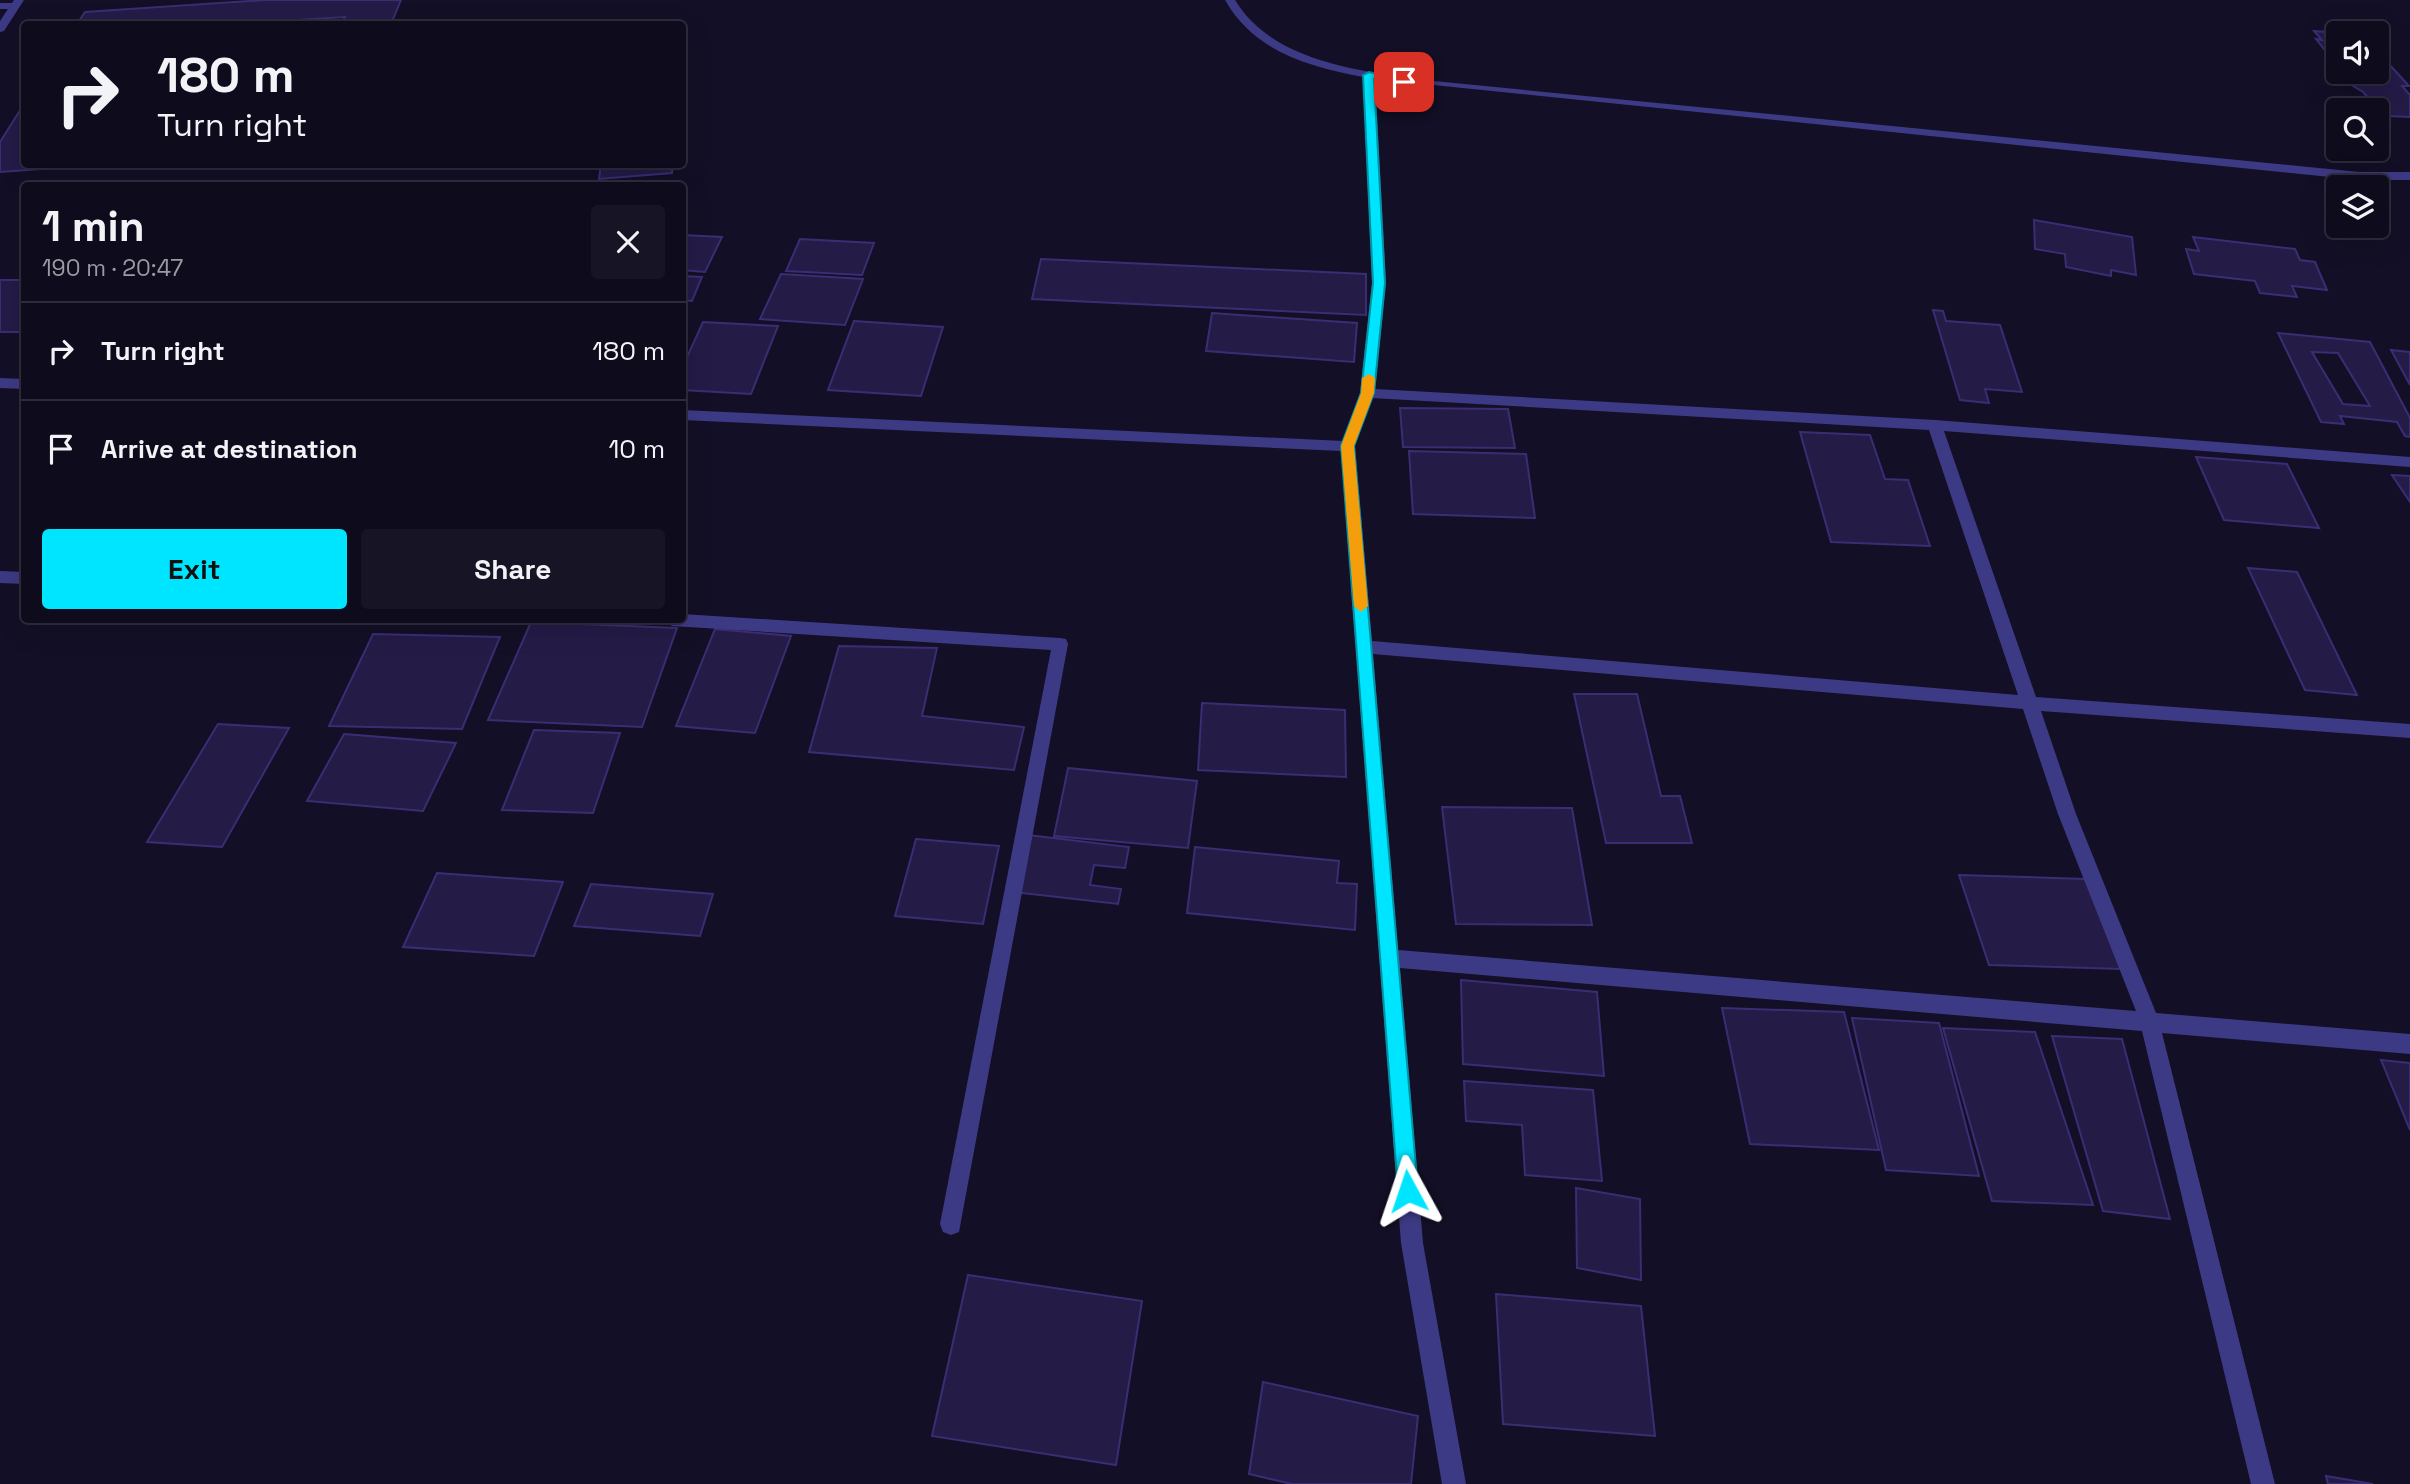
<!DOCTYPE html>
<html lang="en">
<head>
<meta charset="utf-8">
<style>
  :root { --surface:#0e0b1c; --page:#171425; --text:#f1f3f6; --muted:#9b9ba3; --line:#2e2b3b; --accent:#00e5ff }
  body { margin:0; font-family:"Space Grotesk",sans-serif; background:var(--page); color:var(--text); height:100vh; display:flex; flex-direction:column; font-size:26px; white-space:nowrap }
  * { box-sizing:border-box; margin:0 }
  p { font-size:23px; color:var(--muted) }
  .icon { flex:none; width:38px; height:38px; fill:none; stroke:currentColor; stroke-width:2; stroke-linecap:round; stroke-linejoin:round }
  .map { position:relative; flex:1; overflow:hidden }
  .panel { position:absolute; left:21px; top:182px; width:665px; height:441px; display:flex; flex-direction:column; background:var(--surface); border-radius:7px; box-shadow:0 7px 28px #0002,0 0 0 2px var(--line) }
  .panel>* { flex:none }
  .top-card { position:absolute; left:21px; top:21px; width:665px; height:147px; border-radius:7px; box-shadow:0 7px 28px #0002,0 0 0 2px var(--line); background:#0e0b1c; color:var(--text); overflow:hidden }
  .controls { position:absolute; left:2326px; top:21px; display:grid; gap:14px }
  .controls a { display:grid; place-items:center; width:63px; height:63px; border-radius:7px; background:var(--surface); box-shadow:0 7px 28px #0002,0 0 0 2px var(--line); font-size:35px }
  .pin { position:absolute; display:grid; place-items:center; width:60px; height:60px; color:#fff; margin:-30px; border-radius:14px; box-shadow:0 4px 10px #0006 }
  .me { position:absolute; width:77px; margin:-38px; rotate:355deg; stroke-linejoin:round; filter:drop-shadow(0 0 5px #0008) }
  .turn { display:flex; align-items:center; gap:24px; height:147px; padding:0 21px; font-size:32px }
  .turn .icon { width:91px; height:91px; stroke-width:2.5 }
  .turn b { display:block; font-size:49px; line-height:60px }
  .round { display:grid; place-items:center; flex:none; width:74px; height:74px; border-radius:7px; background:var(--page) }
  .head { display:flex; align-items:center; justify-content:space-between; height:119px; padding:0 21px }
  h1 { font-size:42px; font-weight:800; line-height:52px }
  .action { display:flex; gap:14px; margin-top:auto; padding:14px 21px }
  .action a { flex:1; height:80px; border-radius:7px; background:var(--accent); color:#111; font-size:28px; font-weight:800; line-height:80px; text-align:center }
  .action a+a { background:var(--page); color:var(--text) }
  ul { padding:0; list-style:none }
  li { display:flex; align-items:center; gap:21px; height:98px; padding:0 21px; border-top:2px solid var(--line) }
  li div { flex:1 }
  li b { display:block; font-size:26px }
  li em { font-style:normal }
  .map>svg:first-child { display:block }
</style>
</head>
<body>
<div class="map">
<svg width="2410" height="1484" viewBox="0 0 2410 1484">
  <rect width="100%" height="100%" fill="#130f26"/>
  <path fill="#241b47" stroke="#3b2d73" stroke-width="2" fill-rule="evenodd" d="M265 0H401L391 24H342L345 17 229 24H77L85 12Z
    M2314 31 2339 33 2338 72H2376V57L2381 63H2388L2409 86H2402L2410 95V117L2389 116 2382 108H2377L2363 92 2335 75 2330 57 2316 39 2322 40Z
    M24 104V164H108L0 172V142Z
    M601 164H673L672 173 599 179Z
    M2034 220 2132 237 2136 275 2111 270V276L2066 267 2065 254 2035 249Z
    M682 235 722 237 705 272 682 270Z
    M2193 237 2295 249 2300 260 2315 262 2327 290 2292 286 2297 297 2260 293 2255 281 2194 274 2186 249 2199 251Z
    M800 239 874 243 862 275 786 271Z
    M1041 259 1366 274V315L1032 299Z
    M781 274 863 279 845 325 760 319Z
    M682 276 702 277 692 301 682 300Z
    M0 280H24V332H0Z
    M1933 310 1943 311 1946 321 2000 325 2022 392 1985 389 1989 403 1960 400Z
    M1212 313 1357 323 1354 362 1206 351Z
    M854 321 943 327 921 396 828 390Z
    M703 322 778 326 751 394 682 390V368Z
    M2278 333 2370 342 2410 418V437L2405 436 2397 422 2340 416 2344 424 2321 422ZM2312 352 2338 353 2370 406 2343 404Z
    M2391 350 2410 352V385Z
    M1400 408 1508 409 1515 448 1403 447Z
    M1800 432 1870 435 1885 479 1908 480 1930 546 1831 542Z
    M1409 451 1526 454 1535 518 1413 514Z
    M2196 457 2287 464 2319 528 2224 520Z
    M2392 475 2410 476V502Z
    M2248 568 2297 572 2357 695 2305 690Z
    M531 622 677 628 642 727 488 720Z
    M715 629 791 636 755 733 676 726Z
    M373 634 500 637 462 729 329 726Z
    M839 646 937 648 922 716 1024 727 1014 770 809 752Z
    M1574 694H1637L1661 796H1680L1692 843H1606Z
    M1202 703 1345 710 1346 777 1198 770Z
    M218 724 289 728 222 847 147 842Z
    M534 730 620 733 593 813 502 810Z
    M344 734 456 743 423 811 307 801Z
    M1068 768 1197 781 1188 848 1054 836Z
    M1442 807 1572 808 1592 925 1456 924Z
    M1028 835 1129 847 1125 868 1094 865 1090 885 1121 889 1118 904 1014 892Z
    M916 839 999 846 983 924 895 916Z
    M1195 847 1339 861 1337 883 1357 884 1355 930 1187 913Z
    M437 873 563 882 534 956 403 947Z
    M1959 875 2086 879 2121 969 1989 965Z
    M591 884 713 894 700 936 574 926Z
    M1461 980 1597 992 1604 1076 1463 1064Z
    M1722 1008 1844 1012 1879 1150 1750 1144Z
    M1852 1018 1939 1023 1979 1176 1886 1170Z
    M1943 1028 2035 1032 2093 1205 1992 1201Z
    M2052 1036 2122 1039 2170 1219 2103 1211Z
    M2381 1060 2410 1063V1130Z
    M1464 1081 1593 1090 1602 1181 1525 1175 1522 1125 1466 1121Z
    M1576 1188 1640 1199 1641 1280 1577 1268Z
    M968 1275 1142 1301 1116 1465 932 1436Z
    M1496 1294 1641 1306 1655 1436 1503 1424Z
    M1263 1382 1418 1416 1411 1484H1292L1249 1474Z
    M2326 1476 2373 1484H2328Z"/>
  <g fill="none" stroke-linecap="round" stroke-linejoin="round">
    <path fill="#3d3a85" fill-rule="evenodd" d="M1225 0H1235C1270 57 1342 67 1403 78L2359 172H2410V180H2359L1375 79 1386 283 1375 389 1935 420 2410 457V467L1944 431 2036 697 2410 724V738L2041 711 2076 814 2156 1013 2410 1034V1054L2162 1033 2275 1484H2251L2142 1031 1400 968 1423 1243 1466 1484H1442L1401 1243 1341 451 682 420V410L1343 441 1360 393 1372 283 1363 77C1307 66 1255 52 1225 0ZM1372 398 1929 430 2018 695 1372 641 1355 446ZM1373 654 2023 709 2058 814 2136 1011 1398 950Z
      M0 3H15L20 6 15 9H0Z
      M0 378 24 379V389L0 388Z
      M0 571 24 572V584L0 583Z
      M682 614 1060 638 1066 639 1068 644 959 1232 951 1235 943 1232 940 1224 1051 650 672 626 664 620H682Z"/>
    <path fill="#3d3a85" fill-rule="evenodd" d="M14 0H24L4 31 0 32V21Z"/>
  </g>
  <path fill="#00e5ff" stroke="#0095a6" stroke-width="2" d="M1369 72 1409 82 1404 85 1374 79 1385 283 1374 393 1354 446 1418 1191 1415 1198 1408 1201 1401 1198 1398 1191 1341 446 1361 393 1373 283 1363 75Z"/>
  <path fill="#f59e0b" d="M1369 374 1375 378 1374 393 1354 446 1368 606 1361 612 1354 606 1341 446 1361 393 1362 378Z"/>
</svg>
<div class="controls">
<a><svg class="icon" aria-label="sound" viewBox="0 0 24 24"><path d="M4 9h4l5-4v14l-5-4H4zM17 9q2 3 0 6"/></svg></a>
<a><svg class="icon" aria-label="search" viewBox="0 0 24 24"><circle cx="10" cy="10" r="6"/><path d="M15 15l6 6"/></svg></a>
<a><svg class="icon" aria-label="layers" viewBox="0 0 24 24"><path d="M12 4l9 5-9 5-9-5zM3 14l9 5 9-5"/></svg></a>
</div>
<div class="pin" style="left:1404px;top:82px;background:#d93025"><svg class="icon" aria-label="arrive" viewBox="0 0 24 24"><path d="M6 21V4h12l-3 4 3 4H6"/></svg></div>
<svg class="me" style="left:1408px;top:1191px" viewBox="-20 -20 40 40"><path d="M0-17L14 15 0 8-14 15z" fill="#00e5ff" stroke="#fff" stroke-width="4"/></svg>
<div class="top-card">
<div class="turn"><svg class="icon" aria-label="right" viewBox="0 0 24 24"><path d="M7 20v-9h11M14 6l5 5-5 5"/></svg><div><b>180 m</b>Turn right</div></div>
</div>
<section class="panel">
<div class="head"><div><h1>1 min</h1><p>190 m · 20:47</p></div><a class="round"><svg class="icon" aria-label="close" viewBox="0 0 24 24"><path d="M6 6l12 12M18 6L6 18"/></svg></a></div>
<ul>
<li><svg class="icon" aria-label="right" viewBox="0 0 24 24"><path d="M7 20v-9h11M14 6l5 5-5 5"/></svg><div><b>Turn right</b></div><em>180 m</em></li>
<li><svg class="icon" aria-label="arrive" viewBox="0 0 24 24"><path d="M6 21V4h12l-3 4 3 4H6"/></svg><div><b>Arrive at destination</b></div><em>10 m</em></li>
</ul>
<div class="action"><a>Exit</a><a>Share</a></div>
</section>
</div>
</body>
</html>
